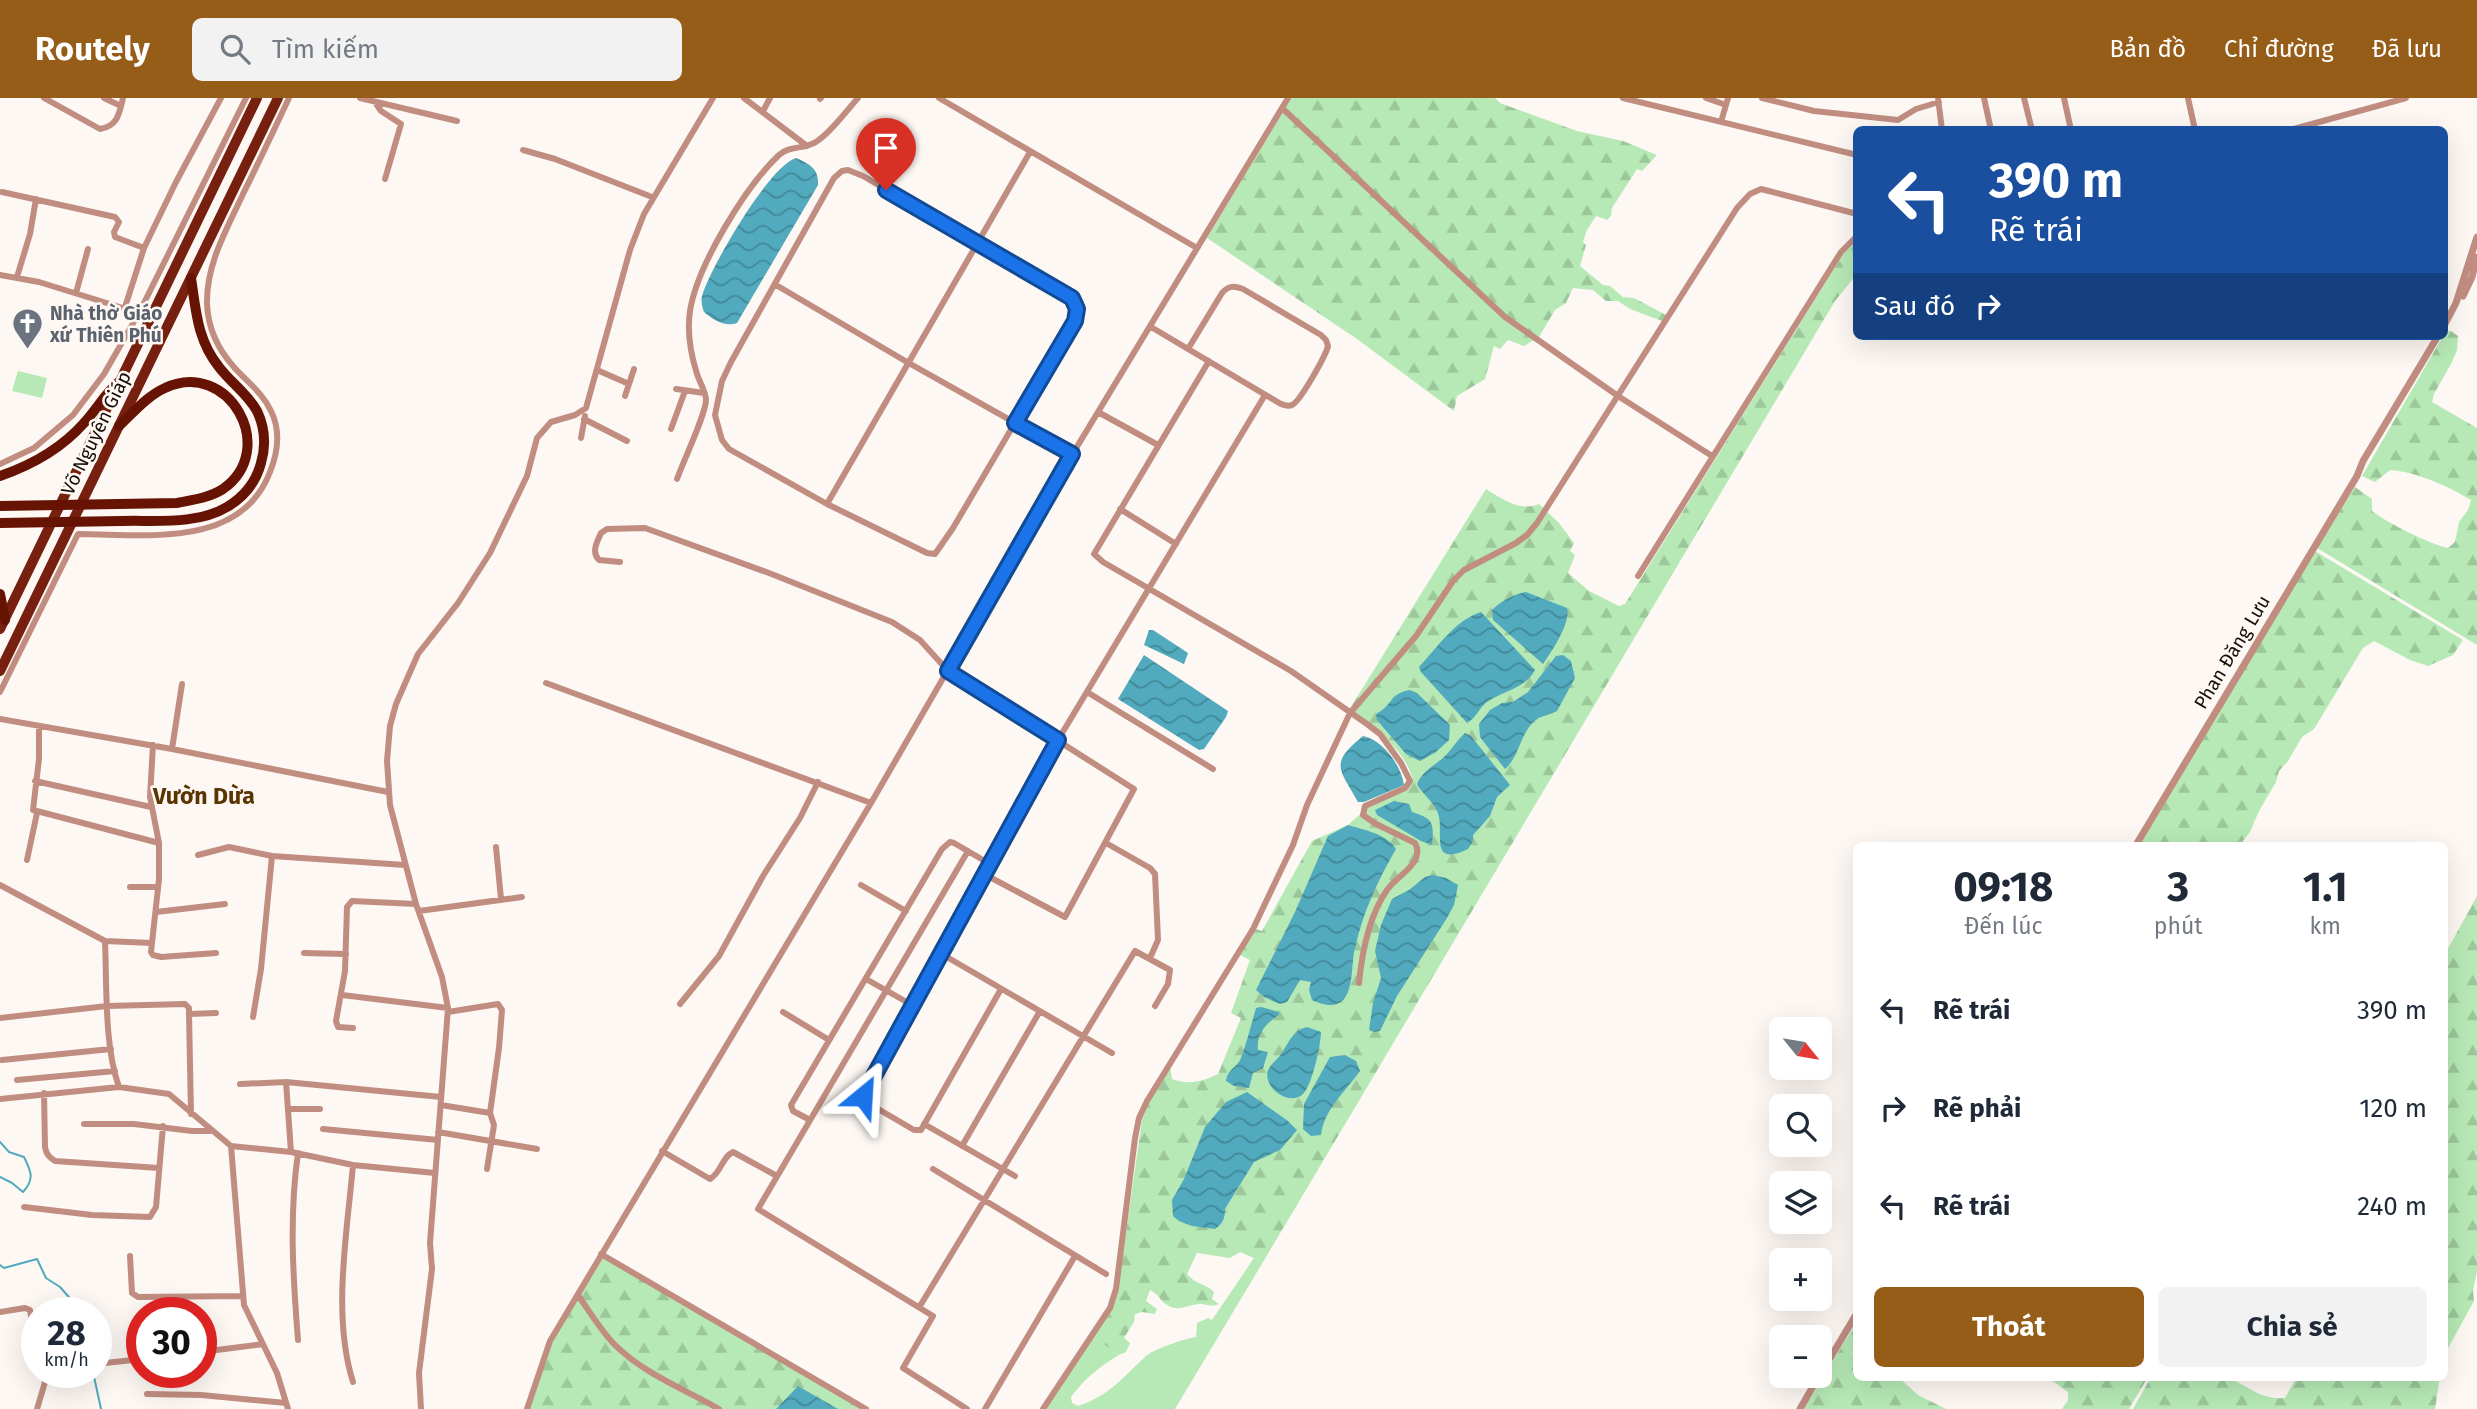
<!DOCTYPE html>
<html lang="vi">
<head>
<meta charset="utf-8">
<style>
  :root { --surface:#fff; --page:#f2f2f3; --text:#1f2937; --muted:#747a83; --accent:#965d19 }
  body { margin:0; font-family:"Fira Sans",sans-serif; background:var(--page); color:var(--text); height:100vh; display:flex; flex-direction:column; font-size:26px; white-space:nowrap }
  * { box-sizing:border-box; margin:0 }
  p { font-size:23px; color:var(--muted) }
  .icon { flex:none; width:38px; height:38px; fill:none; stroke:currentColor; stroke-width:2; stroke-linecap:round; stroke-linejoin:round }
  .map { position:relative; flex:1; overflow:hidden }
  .details { position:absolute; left:1853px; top:744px; width:595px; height:539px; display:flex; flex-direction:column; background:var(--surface); border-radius:10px; box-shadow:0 7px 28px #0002 }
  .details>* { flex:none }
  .banner { position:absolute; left:1853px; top:28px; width:595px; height:214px; border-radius:10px; box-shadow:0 7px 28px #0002; background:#1a4fa0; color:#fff; overflow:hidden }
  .needle { width:46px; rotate:120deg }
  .buttons { position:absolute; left:1769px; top:919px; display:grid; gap:14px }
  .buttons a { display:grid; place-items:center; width:63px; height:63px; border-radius:10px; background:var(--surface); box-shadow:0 7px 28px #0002; font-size:35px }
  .speed { position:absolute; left:21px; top:1199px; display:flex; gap:14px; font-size:35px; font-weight:700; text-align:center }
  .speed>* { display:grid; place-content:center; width:91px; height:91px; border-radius:50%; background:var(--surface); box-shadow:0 7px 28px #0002; line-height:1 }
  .speed small { font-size:18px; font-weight:400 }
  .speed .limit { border:10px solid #d22; background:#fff; color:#111 }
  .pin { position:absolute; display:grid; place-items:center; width:60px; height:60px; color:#fff; margin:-72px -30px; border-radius:50% 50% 50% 0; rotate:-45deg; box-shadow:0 0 7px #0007 }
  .pin .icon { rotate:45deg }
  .me { position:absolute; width:77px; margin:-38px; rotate:27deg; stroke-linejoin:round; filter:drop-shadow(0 0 5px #0008) }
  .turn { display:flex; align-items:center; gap:24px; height:147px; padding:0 21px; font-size:32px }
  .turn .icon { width:91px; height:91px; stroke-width:2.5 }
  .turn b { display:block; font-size:49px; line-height:60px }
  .then { display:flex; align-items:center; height:66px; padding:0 21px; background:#0003; gap:14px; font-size:26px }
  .eta { display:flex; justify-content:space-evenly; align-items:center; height:119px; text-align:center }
  .eta b { font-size:42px; font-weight:700; line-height:49px }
  .action { display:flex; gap:14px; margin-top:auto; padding:14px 21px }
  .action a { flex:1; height:80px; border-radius:10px; background:var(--accent); color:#fff; font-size:28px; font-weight:700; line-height:80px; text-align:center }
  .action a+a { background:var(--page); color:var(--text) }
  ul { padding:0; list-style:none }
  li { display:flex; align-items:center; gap:21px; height:98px; padding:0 21px }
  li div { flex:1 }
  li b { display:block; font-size:26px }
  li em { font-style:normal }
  header { display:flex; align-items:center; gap:42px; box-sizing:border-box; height:98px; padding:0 35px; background:var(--accent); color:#fff }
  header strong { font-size:33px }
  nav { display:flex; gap:38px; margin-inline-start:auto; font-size:24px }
  .search { width:490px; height:63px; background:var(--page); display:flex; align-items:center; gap:18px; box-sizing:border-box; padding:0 24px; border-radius:10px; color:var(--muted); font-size:26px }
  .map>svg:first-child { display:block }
</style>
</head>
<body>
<header>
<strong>Routely</strong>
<div class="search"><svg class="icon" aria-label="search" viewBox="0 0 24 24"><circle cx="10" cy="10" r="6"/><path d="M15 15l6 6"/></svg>Tìm kiếm</div>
<nav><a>Bản đồ</a><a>Chỉ đường</a><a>Đã lưu</a></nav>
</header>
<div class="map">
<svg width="2477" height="1311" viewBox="0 0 2477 1311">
  <defs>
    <pattern id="forest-firs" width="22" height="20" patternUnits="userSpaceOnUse" patternTransform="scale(1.75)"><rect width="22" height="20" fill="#b6e9b5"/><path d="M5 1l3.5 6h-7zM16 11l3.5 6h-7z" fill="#9cc79a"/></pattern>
    <pattern id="water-waves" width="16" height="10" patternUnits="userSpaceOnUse" patternTransform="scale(1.75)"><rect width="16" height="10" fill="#51aabd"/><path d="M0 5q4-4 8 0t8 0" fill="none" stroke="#428998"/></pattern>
  </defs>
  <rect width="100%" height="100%" fill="#fdf8f3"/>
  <path fill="#b6e9b5" d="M18 273 47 280 42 300 12 293Z
    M1254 1160 1263 1164 1175 1311H1046L1093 1239 1119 1257C1100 1268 1084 1281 1071 1299L1072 1305 1078 1308C1109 1298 1122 1280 1145 1259 1153 1251 1184 1241 1196 1239L1197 1225 1208 1220 1212 1222Z"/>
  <path fill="url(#forest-firs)" d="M1291 0H1495L1500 5 1577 33 1623 43 1657 57 1642 73 1637 71 1612 110 1611 118 1607 122 1596 118 1587 132 1583 144 1586 147 1580 168 1603 187 1610 188 1623 199 1634 200 1666 217 1662 223 1630 211 1618 203H1606L1593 192 1573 190 1566 205 1555 212 1539 239 1524 248 1508 242 1500 251 1494 248 1485 281 1457 298 1454 313 1357 241 1207 140Z
    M1857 142V176L1835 203 1263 1164 1240 1154 1230 1160 1197 1155 1187 1176C1196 1187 1205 1185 1214 1194L1212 1201 1219 1206C1211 1209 1209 1207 1202 1206 1190 1205 1179 1215 1167 1207 1160 1203 1159 1196 1150 1192L1146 1203 1157 1211 1155 1216 1142 1214 1135 1216 1134 1224 1124 1240 1130 1245 1126 1254 1119 1257 1093 1239 1118 1192 1142 1021 1149 1004 1170 969 1172 981C1190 987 1201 984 1218 976L1241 920 1231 915 1250 862 1240 857 1256 831 1262 833 1312 743 1348 727 1367 710 1406 692 1413 683C1406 652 1374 629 1349 612L1486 391C1502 401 1520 414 1539 406L1559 425 1574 445 1570 453 1575 457 1568 475 1589 493 1619 508 1625 506 1844 155Z
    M2446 233H2451L2458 238 2457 252 2452 264 2434 296 2432 304 2477 330V547L2317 450 2355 389 2372 401V413C2387 425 2430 446 2448 450L2455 444 2459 424 2468 412 2471 402C2448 388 2417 374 2390 372L2375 384 2362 378Z
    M2315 453 2463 542 2453 557 2428 568 2410 562 2374 543 2363 550 2314 631 2302 639 2288 663 2279 673 2276 684 2259 713 2250 734 2240 747H2140Z
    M2477 798V1174L2473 1192 2474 1203 2447 1252 2445 1251V856Z
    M602 1159 861 1311H529L552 1245Z
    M1857 1223V1244L1852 1255 1857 1258V1279H1898L1918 1297 1946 1311H1804Z
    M2047 1279H2148L2129 1311H2062L2068 1302V1294Z
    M2151 1279C2173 1279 2202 1275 2223 1279 2247 1284 2255 1302 2285 1300L2297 1279H2440L2435 1311H2133Z"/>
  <path fill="url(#water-waves)" d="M796 60C810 66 819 71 818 87L737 225C725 229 713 222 704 214 702 209 701 204 702 198 710 170 769 68 796 60Z
    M1526 494 1567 510C1571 525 1552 553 1543 566L1493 522 1492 512C1500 504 1514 496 1526 494Z
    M1481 514 1535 572C1525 591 1503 593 1487 604 1479 610 1476 620 1467 625L1421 574 1419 569C1437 550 1455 522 1481 514Z
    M1149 532H1153L1188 555 1184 566 1144 547Z
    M1144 557 1228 613 1226 619 1204 651 1199 652 1118 601Z
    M1563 557 1571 563 1575 580 1557 613C1550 617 1542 617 1536 622 1520 634 1520 658 1505 671L1480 639 1479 626 1490 612 1502 605 1513 604 1528 594 1556 558Z
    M1410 592 1417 595 1450 627 1449 642 1436 654 1420 663 1406 656 1377 622 1376 616C1393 607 1390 595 1410 592Z
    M1465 635 1471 638 1510 687 1497 699 1490 718 1473 737V743L1468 751C1430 769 1443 738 1439 719 1436 704 1423 698 1417 686 1422 673 1436 667 1446 657 1453 650 1457 642 1465 635Z
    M1363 638C1383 642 1401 667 1404 687L1364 704H1358C1339 670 1329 666 1363 638Z
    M1394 703 1409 706 1412 714C1434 721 1434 725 1432 747L1421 743 1377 717 1375 712Z
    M1348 727C1364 732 1387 736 1396 751 1378 782 1363 814 1355 850 1351 865 1354 891 1343 902 1334 911 1321 906 1312 902L1309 892 1311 884 1300 882 1287 904 1280 906 1264 899 1256 892 1295 814 1328 738Z
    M1433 777 1446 780 1458 787 1454 807 1447 820 1397 898 1380 933 1374 934 1369 932 1373 905 1381 880 1375 853 1381 827 1392 801 1409 792 1425 779Z
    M1261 909 1279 914V917C1266 925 1256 936 1258 952L1268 954 1263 970 1253 975 1249 990 1234 988 1226 983C1228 970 1238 969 1241 960 1247 944 1251 927 1256 910Z
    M1307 929 1321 934C1321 946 1312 988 1303 996 1289 1009 1262 989 1268 972 1271 966 1278 961 1282 955 1289 944 1293 932 1307 929Z
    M1345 957 1356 963 1360 973C1346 993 1324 1011 1321 1037L1311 1038 1303 1031 1304 1006 1330 959Z
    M1247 994 1288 1023 1297 1032 1280 1052 1254 1064 1225 1111C1225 1120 1223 1126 1215 1131L1192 1128 1179 1123 1173 1118 1172 1102 1184 1081 1205 1029 1226 1004Z
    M798 1288 838 1311H776Z"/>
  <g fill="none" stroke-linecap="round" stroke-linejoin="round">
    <path stroke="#51aabd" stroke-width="2" d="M0 1044 9 1054 24 1059C31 1073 35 1081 23 1094L12 1085 0 1079
      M0 1167 4 1170 37 1161 46 1180 60 1189 82 1214
      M96 1237 103 1248 97 1264
      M93 1274 101 1311"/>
    <path stroke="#c18d81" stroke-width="6" d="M44 0 100 31C118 28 119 16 123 0
      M104 0 121 8
      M360 0 457 23
      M744 0 807 48
      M939 0 1197 150
      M1623 0 1857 57
      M1706 0 1726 7
      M1762 0 1814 13 1898 22 1916 11 1939 4
      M1938 0 1942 32
      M1984 0 1991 32
      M2024 0 2032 32
      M2064 0 2071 32
      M2188 0 2195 32
      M820 1 821 0
      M375 4 381 13 401 26 385 81
      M1282 10 1505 219 1618 298 1712 358
      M763 13 770 0
      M1721 24 1728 0
      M2290 32 2406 0
      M523 52 555 61 652 99
      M848 72 863 78 1072 200 1077 211 1075 223 953 430 935 456 927 455 827 406 729 351 722 342 715 317 722 283 731 264 834 80 842 73Z
      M2 94 115 119 119 124 114 134 115 139 144 150
      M0 177 39 184 139 215
      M17 179 30 136 36 101
      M776 187 907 264 1072 357
      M76 195 88 151
      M125 209 144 150 176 84 221 0
      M1151 229 1281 306C1285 307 1288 309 1292 307 1300 304 1326 257 1328 248L1326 242 1321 237 1243 191C1234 188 1229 187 1222 195L1188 251
      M1209 263 1094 456 1103 464 1291 573 1367 626 1380 636 1401 665 1410 683 1405 690 1365 708 1363 717 1376 726 1415 745C1426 765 1396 778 1387 792 1369 818 1362 854 1359 885
      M597 272 629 286
      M676 291 704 295
      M625 298 634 271
      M1098 314 1158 347
      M584 321 627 343
      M671 331 685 293
      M581 340 585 318
      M0 366 34 350 73 317 104 276 139 215 246 0
      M677 381C682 366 707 314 706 301 705 292 700 285 697 276 691 257 687 233 690 213 697 168 745 89 779 57 789 48 802 51 814 45 828 38 847 12 858 0
      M827 406 1030 54
      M1120 411 1176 446
      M620 464 599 462C591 454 597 444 601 435L607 431 645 430 769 475 892 524 920 542 948 573 1134 691 1065 819 984 776
      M1638 478 1841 154 1857 138
      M546 585 871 705
      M0 594 78 436C144 436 240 452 270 374 278 354 281 333 271 313 263 295 246 283 233 268 218 251 208 229 207 206 206 166 227 131 243 96 259 64 274 32 289 0
      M1087 594 1213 671
      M0 621 172 651 388 694
      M39 629V661L33 712 159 745
      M153 647 150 699 159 745V781L151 854 153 857 161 859 216 855
      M172 651 182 586
      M35 683 151 709
      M1106 745 1150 770 1155 776 1158 842 1150 860
      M496 749 501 801
      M198 757 229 749 272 758
      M27 762 37 715
      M0 787 105 843C107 888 104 947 119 989L169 996 231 1048 291 1054 353 1067 435 1075
      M861 787 906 813
      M130 789H158
      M419 813 522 799
      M156 814 225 806
      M105 843 152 845
      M304 855 346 856
      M940 855 1112 955
      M866 881 912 907
      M1001 891 921 1032H914L868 1005 863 998 864 993 1058 642 1265 297
      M342 897 448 910
      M680 906 719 858 763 778 800 720 818 684
      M448 914 498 906 502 912 499 950 490 1015 494 1027 487 1071
      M783 914 829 942
      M253 919 261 871 272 758 405 767
      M0 920 107 908 185 906 189 910V916
      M353 930 338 929 336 923 345 873 347 809 352 803 416 806
      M2 962 111 951
      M17 982 115 973
      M286 984 291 1054
      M240 986 286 984 441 999
      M44 995 45 1049C46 1056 49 1059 55 1063L159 1070
      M0 1001 119 989
      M441 1007 490 1015
      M288 1011H320
      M191 1016 189 916 216 915
      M810 1022 793 1013 791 1007 942 751 950 744 954 745 990 766
      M84 1026H134L192 1033H210
      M924 1026 1015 1078
      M323 1031 438 1042
      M438 1034 537 1051
      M231 1048 244 1207 277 1275 288 1311
      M962 1048 1040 913
      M662 1053 710 1081C721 1075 722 1059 733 1054L777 1078
      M353 1067C347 1135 332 1218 353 1284
      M933 1071 1106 1176
      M24 1109 92 1117 150 1119 156 1109 163 1028
      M601 1156 866 1311
      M130 1158 132 1195 138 1199 243 1198
      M578 1197C589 1213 600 1231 613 1245 642 1275 684 1291 719 1311
      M920 1208 1135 853 1170 872 1168 886 1155 908
      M0 1214 25 1210 30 1212 37 1255
      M298 1242C293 1179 289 1118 298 1055
      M201 1254 263 1246
      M96 1266 142 1261
      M147 1296 201 1297 286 1305
      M37 1311 48 1274
      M421 1311 419 1275 432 1171 430 1145 448 910 442 879 416 806 390 707 387 663 390 628 396 606 418 556 458 505 490 455 527 378 537 340 551 324 575 317 586 310 630 152 644 116 713 0
      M527 1311 550 1243 871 705 1072 357 1288 0
      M967 1311 903 1270 933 1218 758 1111 968 753
      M985 1311 1075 1158
      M1043 1311 1110 1210 1116 1191 1135 1040 1139 1020 1147 1003 1253 831 1293 747 1307 707 1350 615 1416 538 1453 483 1464 472 1516 445 1527 437 1537 425 1737 110 1750 96 1761 91 1857 116"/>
    <path stroke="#c18d81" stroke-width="7" d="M2463 198 2472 179 2477 159
      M2445 226 2456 205 2477 139
      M2136 747 2357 378 2363 363 2438 238
      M1820 1277 1857 1215
      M1800 1311 1819 1278"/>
    <path stroke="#782010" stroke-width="10" d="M0 531 257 0
      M0 573 278 0"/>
    <path stroke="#671303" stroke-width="10" d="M0 378C32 367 61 351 84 325 97 311 105 295 120 283
      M0 408 177 405C192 402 209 400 223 391 280 351 228 260 165 290 147 298 133 315 119 328
      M0 425C41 424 81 424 122 423 155 422 197 427 227 409 244 399 256 384 261 365 266 348 265 330 257 313 247 295 231 285 219 269 197 242 196 212 191 180
      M0 496 5 522"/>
  </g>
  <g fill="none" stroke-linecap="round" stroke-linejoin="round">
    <defs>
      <path id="route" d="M863 998 1058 642 948 573 1072 356 1015 325 1075 223 1077 211 1072 200 886 92"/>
    </defs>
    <use href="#route" stroke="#114b97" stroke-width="18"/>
    <use href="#route" stroke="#1a73e8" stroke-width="12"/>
  </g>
  <defs>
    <symbol id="church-pin" viewBox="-11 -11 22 30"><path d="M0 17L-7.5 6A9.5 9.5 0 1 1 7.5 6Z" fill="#6b7280" stroke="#fdf8f3"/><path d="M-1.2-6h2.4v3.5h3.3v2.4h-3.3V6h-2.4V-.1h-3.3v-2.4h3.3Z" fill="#fff"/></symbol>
  </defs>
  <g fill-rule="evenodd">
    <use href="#church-pin" x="10" y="208" width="35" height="47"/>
  </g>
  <g text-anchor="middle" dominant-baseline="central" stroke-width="5" stroke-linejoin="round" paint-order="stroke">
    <g font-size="19" font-weight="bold" fill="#5b616d" stroke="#fdf8f3" text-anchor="start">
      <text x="50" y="215">Nhà thờ Giáo<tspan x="50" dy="22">xứ Thiên Phú</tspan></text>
    </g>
    <g font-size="19" fill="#150d06" stroke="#fdf8f3">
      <text transform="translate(96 335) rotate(-64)">Võ Nguyên Giáp</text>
      <text transform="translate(2232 554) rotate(-59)">Phan Đăng Lưu</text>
    </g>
    <g font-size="23" font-weight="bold" fill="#5a3401" stroke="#fdf8f3">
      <text x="204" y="698">Vườn Dừa</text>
    </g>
  </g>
</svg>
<div class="buttons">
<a><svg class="needle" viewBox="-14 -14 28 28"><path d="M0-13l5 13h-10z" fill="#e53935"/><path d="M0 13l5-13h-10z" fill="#747a83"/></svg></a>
<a><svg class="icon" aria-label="search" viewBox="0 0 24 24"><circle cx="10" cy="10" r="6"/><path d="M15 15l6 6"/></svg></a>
<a><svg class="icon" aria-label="layers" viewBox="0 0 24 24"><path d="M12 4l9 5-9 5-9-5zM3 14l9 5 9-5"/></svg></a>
<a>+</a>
<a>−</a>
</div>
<div class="speed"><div>28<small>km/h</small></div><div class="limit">30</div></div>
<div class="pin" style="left:886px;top:92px;background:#d93025"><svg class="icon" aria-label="arrive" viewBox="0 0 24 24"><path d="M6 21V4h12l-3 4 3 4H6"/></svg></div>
<svg class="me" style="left:863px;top:998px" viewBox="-20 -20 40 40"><path d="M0-17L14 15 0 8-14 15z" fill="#1a73e8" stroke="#fff" stroke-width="4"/></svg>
<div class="banner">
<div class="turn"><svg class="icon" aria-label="left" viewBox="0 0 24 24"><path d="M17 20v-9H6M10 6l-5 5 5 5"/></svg><div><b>390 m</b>Rẽ trái</div></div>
<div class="then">Sau đó<svg class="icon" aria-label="right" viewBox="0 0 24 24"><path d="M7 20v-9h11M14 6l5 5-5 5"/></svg></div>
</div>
<section class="details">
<div class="eta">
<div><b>09:18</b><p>Đến lúc</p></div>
<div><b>3</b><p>phút</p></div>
<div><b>1.1</b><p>km</p></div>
</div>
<ul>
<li><svg class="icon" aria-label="left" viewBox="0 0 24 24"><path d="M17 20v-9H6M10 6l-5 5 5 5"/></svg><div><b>Rẽ trái</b></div><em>390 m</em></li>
<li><svg class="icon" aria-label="right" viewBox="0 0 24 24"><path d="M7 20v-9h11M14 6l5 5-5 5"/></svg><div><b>Rẽ phải</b></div><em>120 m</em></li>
<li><svg class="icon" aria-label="left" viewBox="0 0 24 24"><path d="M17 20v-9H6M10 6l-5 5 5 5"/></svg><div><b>Rẽ trái</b></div><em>240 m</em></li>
</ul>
<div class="action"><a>Thoát</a><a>Chia sẻ</a></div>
</section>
</div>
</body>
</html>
